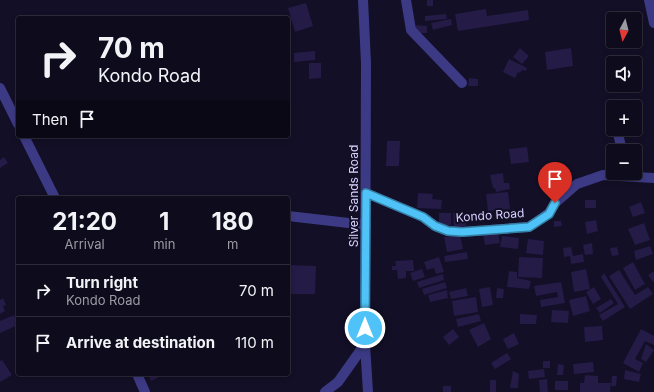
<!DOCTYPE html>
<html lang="en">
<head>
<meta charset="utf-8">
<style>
  :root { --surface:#0e0b1c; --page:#1c1929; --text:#f1f3f6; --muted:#9b9ba3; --line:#2e2b3b }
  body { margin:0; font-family:Inter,sans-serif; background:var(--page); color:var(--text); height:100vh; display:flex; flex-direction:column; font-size:15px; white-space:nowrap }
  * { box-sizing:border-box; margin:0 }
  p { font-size:13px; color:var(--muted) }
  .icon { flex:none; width:22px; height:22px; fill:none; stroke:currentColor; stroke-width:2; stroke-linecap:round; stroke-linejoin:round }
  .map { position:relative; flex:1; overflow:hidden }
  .sheet { position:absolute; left:16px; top:196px; width:274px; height:180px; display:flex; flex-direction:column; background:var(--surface); border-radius:4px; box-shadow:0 2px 6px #0003,0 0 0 1px var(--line) }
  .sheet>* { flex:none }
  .top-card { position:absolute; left:16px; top:16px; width:274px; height:122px; border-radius:4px; box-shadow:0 2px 6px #0003,0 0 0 1px var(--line); background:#0e0b1c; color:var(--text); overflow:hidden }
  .needle { width:26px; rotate:187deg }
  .buttons { position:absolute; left:606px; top:12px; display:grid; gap:8px }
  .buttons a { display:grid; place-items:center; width:36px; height:36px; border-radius:4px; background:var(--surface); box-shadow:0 2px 6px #0003,0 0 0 1px var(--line); font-size:20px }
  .pin { position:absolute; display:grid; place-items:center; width:34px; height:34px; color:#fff; margin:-41px -17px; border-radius:50% 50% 50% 0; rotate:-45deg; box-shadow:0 0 4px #0007 }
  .pin .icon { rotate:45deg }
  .me { position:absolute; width:44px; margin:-22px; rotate:0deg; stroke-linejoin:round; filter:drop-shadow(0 0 3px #0008) }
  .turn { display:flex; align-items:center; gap:14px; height:84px; padding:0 16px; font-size:18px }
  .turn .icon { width:52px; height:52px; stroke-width:2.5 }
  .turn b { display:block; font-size:28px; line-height:34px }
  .then { display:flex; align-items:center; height:38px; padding:0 16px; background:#0003; gap:8px; font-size:15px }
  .eta { display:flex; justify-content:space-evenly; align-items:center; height:68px; text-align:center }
  .eta b { font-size:24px; font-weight:700; line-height:28px }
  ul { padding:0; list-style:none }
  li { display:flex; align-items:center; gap:12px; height:52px; padding:0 16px; border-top:1px solid var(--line) }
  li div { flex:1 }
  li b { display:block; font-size:15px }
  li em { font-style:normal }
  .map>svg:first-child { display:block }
</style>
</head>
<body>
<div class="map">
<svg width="654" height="392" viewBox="0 0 654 392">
  <rect width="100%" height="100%" fill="#130f26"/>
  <path fill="#241b47" d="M427 0H433V6H427Z
    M306 3 313 26 295 32 288 8Z
    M486 9 487 16 528 10 529 20 458 31 455 14Z
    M446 14 447 19 425 21V16Z
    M451 19 452 25 433 30 431 23Z
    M415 25 427 26V33H415Z
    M629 41H635L634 48 628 47Z
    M520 48 529 56 522 64 513 57Z
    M571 48 573 66 547 70 545 52Z
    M315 51V60L294 62V53Z
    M509 59 527 68 526 71 522 70 520 73 518 72 515 78 503 72Z
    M309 63H321V78L309 79Z
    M469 78 478 79V86H468Z
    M635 120 641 121V128H635Z
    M387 141H400L399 166H386Z
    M527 147 529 162 511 164 509 149Z
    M4 157 8 163 0 168V160Z
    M503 173 504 183H509L510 189 496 192 495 188H493L490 175Z
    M508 192 510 209 488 211 486 194Z
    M418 193 433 194 432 199 442 200 441 209 417 208Z
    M585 200H596V208H585Z
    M641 202 645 213 633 217 629 207Z
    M465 212 466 226 454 228 453 213Z
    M485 212 487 219 476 222 474 215Z
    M439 213H451V225H439Z
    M596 220 598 231 587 234 585 222Z
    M554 221H561L562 226 554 227Z
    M644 223 650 240 635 245 628 229Z
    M498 232 500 243 485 245 483 235Z
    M460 235 463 249 447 252 444 237Z
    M502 236 519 238 518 249 500 247Z
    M528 239 544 241 543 255 526 253Z
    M592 243 593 254 585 255 583 245Z
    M650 246 653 254 636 260 634 251Z
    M571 247 573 256 583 254 584 262 571 264 570 256 564 257 563 248Z
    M617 247 619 255 612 256 610 248Z
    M467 252 468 259 445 262 444 256Z
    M439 257 444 272 436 274 434 268 427 270 424 262Z
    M519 257 543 258 542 278 518 277Z
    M413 260 414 271H406V278L398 279 397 270H392V266H396L395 261Z
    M633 262 645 284 635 290 623 268Z
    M288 265 316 266 315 294H288Z
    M422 269 425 277 413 281 410 273Z
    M586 269 590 289 574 292 571 272Z
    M619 270 635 295 648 287 653 294 630 309 609 276Z
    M509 271 517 272V278L531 281 529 289 507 287Z
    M654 271V283L648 275Z
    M604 273 625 307 603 321 599 315 618 304 601 277Z
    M443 274 444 280 419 288 417 282Z
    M445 282 447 288 424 295 422 289Z
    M561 282 565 303 541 307 540 300 558 297 557 292 536 296 534 286Z
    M490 287 493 305 482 307 479 289Z
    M594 287 601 299 593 304 586 292Z
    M466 288 468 296 451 299 449 292Z
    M497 288 504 289 503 298H496Z
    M447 290 448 298 430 302 428 295Z
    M586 296 590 311 573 316 569 300Z
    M476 297 478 312 454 316 452 301Z
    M3 298 6 305 3 306 5 311 0 314V300Z
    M611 299 614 303 600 313 596 308Z
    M552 310 569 311 568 323 551 322Z
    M479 314 481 321 458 327 456 319Z
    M520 314 537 315 536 324H520Z
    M14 315 18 325 0 333V321Z
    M484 323 491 339 478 347 469 330Z
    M602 326 603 340 585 342 584 327Z
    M453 329 459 337 449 345 443 337Z
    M641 329 654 336V345L645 341 635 359 643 363 639 372 623 363Z
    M514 333 519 344 508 349 503 339Z
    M646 344 654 350 646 362 641 359Z
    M507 353 511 359 495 369 491 363Z
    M2 360 12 375 0 382V361Z
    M543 361H550V368H543Z
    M593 362 594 372 574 374 573 364Z
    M558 364 564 365 563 375H557Z
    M544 369 545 377 529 379 528 371Z
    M625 370 641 374 639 382 624 379Z
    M513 371 519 374 518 388H510Z
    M148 374H165L151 381Z
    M585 375 598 376V383H611L610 392H580V383H584Z
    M612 376H617L616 386H611Z
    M547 379 548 392H540L539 380Z
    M490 380H496V392H490Z
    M555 381H568V390H555Z
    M443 386H451V392H443Z"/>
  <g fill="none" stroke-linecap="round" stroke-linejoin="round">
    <path stroke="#3d3a85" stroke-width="10" d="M406 0 411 30 462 83
      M649 0 654 23
      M0 88 18 124
      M613 108V110
      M617 129 622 151
      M24 136 55 198
      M366 193 423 217 435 226 448 231 462 232 529 227 549 213 555 203 577 184 603 175 654 178
      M288 216 366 225
      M137 374 145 392
      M325 392 338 382 365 344"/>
    <path stroke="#3d3a85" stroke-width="10" d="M363 0 366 63 365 344 368 392"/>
  </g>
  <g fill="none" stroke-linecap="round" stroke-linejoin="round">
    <defs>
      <path id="route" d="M365 328 366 193 423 217 435 226 448 231 462 232 529 227 549 214 555 203"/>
    </defs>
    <use href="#route" stroke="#337fa1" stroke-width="10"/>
    <use href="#route" stroke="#4fc3f7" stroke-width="7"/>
  </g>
  <g text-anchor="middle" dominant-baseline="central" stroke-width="4" stroke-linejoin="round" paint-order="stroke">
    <g font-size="12" fill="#d9d4ff" stroke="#130f26">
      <text transform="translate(353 196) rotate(-90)">Silver Sands Road</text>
      <text transform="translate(490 215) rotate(-4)">Kondo Road</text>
    </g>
  </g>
</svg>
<div class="buttons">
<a><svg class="needle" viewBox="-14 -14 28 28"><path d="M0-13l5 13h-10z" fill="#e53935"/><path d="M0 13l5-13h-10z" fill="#9b9ba3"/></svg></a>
<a><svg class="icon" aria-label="sound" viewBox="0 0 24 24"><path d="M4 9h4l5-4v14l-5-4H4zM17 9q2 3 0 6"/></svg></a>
<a>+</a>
<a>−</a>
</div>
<div class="pin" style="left:555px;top:203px;background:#d93025"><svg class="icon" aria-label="arrive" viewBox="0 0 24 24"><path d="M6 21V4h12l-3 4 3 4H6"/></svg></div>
<svg class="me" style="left:365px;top:328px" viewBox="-20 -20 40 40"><circle r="17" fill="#4fc3f7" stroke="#fff" stroke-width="3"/><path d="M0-11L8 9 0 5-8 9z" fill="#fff"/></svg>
<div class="top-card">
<div class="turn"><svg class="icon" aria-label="right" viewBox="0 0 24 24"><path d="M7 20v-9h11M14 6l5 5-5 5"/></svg><div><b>70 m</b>Kondo Road</div></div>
<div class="then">Then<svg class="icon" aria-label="arrive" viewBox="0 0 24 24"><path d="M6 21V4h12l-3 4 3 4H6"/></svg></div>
</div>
<section class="sheet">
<div class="eta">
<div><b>21:20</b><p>Arrival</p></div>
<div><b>1</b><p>min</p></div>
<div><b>180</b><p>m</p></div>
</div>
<ul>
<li><svg class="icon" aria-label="right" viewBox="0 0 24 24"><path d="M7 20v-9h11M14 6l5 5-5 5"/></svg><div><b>Turn right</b><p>Kondo Road</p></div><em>70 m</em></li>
<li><svg class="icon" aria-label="arrive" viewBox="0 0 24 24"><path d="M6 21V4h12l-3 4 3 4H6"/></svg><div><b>Arrive at destination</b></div><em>110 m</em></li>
</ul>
</section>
</div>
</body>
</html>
